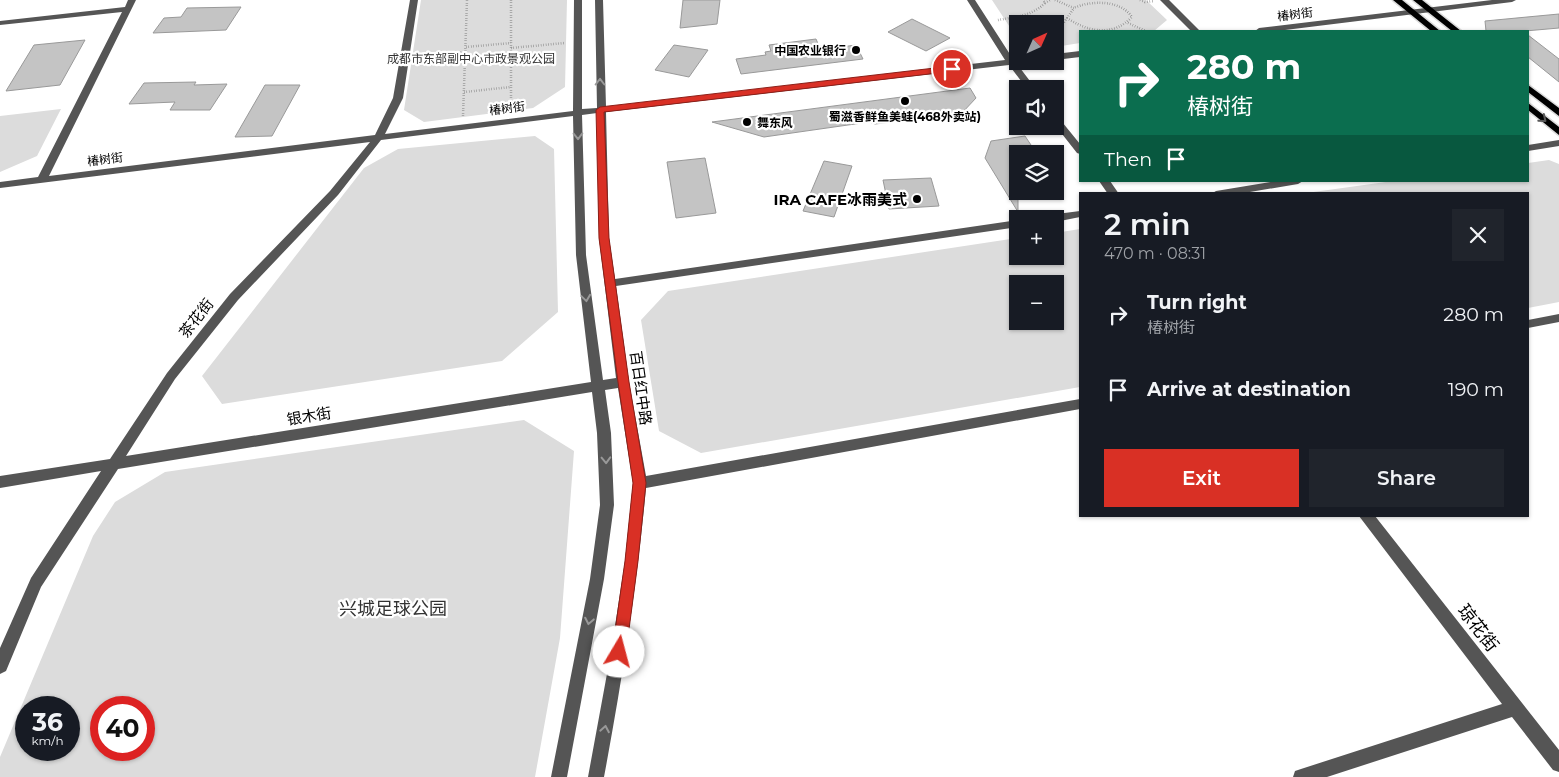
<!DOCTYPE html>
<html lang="en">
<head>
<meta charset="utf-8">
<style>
  :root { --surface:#171b24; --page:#20242c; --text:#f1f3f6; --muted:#9ea1a6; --accent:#d93025 }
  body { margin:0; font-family:Montserrat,"Noto Sans SC",sans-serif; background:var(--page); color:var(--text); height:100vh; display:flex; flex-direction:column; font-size:19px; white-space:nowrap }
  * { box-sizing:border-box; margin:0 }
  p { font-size:16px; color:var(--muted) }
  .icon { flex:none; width:28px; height:28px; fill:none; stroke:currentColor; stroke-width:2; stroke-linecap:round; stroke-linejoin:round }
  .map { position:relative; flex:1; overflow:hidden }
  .drawer { position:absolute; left:1079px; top:192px; width:450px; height:325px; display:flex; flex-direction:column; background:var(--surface); border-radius:0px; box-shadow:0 1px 4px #0004 }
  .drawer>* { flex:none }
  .banner { position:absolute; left:1079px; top:30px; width:450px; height:152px; border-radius:0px; box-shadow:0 1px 4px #0004; background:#0b6e4f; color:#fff; overflow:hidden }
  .needle { width:32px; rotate:45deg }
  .controls { position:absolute; left:1009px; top:15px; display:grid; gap:10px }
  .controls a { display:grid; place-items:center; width:55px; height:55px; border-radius:0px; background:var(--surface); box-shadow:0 1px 4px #0004; font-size:25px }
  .speed { position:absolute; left:15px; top:696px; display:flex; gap:10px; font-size:25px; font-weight:700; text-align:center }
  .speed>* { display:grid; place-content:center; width:65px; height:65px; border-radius:50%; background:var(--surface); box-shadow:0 1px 4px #0004; line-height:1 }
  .speed small { font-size:12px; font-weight:400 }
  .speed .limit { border:8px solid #d22; background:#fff; color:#111 }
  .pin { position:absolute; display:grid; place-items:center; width:42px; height:42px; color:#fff; margin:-21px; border:2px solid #fff; border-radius:50%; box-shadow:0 1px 5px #0007 }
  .me { position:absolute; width:55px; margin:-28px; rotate:8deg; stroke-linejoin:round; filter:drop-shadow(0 0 4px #0008) }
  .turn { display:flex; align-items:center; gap:18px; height:105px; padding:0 25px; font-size:22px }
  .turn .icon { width:65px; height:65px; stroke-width:2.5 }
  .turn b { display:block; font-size:35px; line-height:42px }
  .then { display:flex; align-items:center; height:48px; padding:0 25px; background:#0003; gap:10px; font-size:19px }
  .round { display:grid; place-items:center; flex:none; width:52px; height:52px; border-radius:0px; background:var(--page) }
  .head { display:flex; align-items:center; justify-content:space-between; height:85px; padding:0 25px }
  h1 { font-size:30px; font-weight:600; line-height:38px }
  .action { display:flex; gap:10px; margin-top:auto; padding:10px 25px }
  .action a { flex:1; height:58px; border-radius:0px; background:var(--accent); color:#fff; font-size:20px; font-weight:600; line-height:58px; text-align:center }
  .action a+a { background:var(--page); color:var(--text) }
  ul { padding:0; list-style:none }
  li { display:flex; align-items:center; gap:15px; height:75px; padding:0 25px }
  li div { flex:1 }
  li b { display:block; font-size:19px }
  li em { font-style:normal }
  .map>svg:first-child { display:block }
</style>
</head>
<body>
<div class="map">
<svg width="1559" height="777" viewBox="0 0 1559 777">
  <rect width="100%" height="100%" fill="#fff"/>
  <path fill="#dcdcdc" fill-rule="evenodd" d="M421 0H567L565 87 533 108 424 122 404 110Z
    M992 0H1146L1167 20 1154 31H1080V43L1055 47V24H1018L1017 38Z
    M61 109 37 156 0 172V116Z
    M535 136 554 149 558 312 502 361 222 404 202 376 364 168 398 149Z
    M1549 160 1559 164V302L1528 308V194H1299L1393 181H1528V163Z
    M1080 229V387L701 453 659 431 641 320 668 291 1017 238 1018 256H1055V233ZM1018 284H1055V321H1018Z
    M524 420 574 451 560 638 535 777H0V757L93 536 115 502 165 472ZM26 708H69V750H26ZM101 708H144V750H101Z"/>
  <path fill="#c4c4c4" stroke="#999" d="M683 0H720L717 24 680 28Z
    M241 7 226 30 153 33 164 18 181 17 187 8Z
    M1559 14V28L1525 31H1486L1485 21Z
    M912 19 950 38 926 51 888 32Z
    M1528 35 1559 59V82L1528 57Z
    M816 39 819 46 825 45 826 49 856 45 863 59 741 74 736 59 766 55 765 52 771 51 769 45Z
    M85 40 60 85 6 91 34 45Z
    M674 45 708 50 689 77 655 70Z
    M196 82 194 85 227 84 210 110H170L175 102 129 104 144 83Z
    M265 85H300L272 136 235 137Z
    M970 88 976 98 961 114 875 124 869 122 764 137 712 122Z
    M1025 136 1037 154H1018V212L985 158 991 141Z
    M705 158 716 213 676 218 667 162Z
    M824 161 852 166 834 217 803 211Z
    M931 178 939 206 889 209 883 180Z"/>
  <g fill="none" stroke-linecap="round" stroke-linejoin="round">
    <defs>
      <path id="major" d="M1393 0H1402L1440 31H1431Z
        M1413 0H1422L1461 31H1452Z
        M1528 85 1559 108V116L1528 92Z
        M1528 103 1559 127V135L1528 110Z"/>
    </defs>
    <use href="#major" stroke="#dbdbdb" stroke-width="3"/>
    <path stroke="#777" stroke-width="2.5" stroke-dasharray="0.5 2" stroke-linecap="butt" d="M511 0V110
      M1055 0 1074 8 1055 35
      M1140 0 1145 2 1154 1
      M1045 3 1050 0
      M1067 18C1088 32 1113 37 1132 17 1121 0 1091 0 1074 8
      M998 20C1015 17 1032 16 1045 3L1043 0
      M1128 23 1146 31
      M466 47 511 43
      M511 48 565 43
      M416 57 465 52
      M465 58 511 54
      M464 92 511 87
      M463 116 467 0"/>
    <path fill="#555" fill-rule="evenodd" d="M128 0H136L49 176 375 135 393 98 410 0H418L403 98 385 134 573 111 574 0H582V109L597 108 595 0H603L606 107 1005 60 967 0H975L1013 59 1018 58V61H1022L1017 64 1036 89H1027L1009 65 606 112 609 238 615 279 1018 220V227L616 286 629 382 646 476 1080 399V409L646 488C637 585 622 681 604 777H588L611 652 625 561 633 483 618 388 605 390 611 433 614 505 604 579 567 777H551L590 579 600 505 597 433 592 392 118 469 41 587 6 671 0 674V648L31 578 101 471 0 488V476L110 459 167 373 230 294 330 191 370 142 0 188V182L38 177 122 12 0 25V21L125 7ZM597 113 599 238 616 378 603 380 586 255 582 115ZM573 116 576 255 591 382 126 456 175 379 238 300 338 195 381 140Z
      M1160 0H1169L1200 31H1191Z
      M1492 0H1516L1512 2 1277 31H1255L1259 28Z
      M1080 51V57L1055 60V54Z
      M1055 116 1058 117 1080 144V154L1077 153 1055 125Z
      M1559 140V146L1528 151V145Z
      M1099 181H1110L1119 194H1108Z
      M1276 181H1303L1298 184 1238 194H1211L1216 191Z
      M1080 211V217L1055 222V219H1044L1049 215Z
      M1559 314V322L1528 328V320Z
      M1359 516H1375L1559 750V772L1553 770 1512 717 1327 777H1293L1295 771 1301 769 1502 704Z"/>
    <use href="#major" fill="#000" fill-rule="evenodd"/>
  </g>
  <defs><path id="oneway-chevron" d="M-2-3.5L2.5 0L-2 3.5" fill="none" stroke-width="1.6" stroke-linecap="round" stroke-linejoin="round" transform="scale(1.25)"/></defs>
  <g stroke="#999">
    <use href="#oneway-chevron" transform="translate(600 82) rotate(-90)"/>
    <use href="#oneway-chevron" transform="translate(578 136) rotate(89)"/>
    <use href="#oneway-chevron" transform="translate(586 298) rotate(82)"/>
    <use href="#oneway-chevron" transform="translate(606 460) rotate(88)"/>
    <use href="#oneway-chevron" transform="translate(589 621) rotate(101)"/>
    <use href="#oneway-chevron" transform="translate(605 729) rotate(-80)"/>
  </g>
  <use stroke="#595959" href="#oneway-chevron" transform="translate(1543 119) rotate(39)"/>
  <path fill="#d93025" stroke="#8d1f18" d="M952 66 956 69 955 71 604 112 609 238 629 382 646 483 638 561 626 652 624 657 619 659 614 657 612 652 625 561 633 483 618 382 599 238 596 110 600 107Z"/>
  <g fill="#000" stroke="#fff" stroke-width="2">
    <circle cx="856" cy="50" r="5"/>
    <circle cx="905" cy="101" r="5"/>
    <circle cx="747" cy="122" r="5"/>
    <circle cx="917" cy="199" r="5"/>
  </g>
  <g text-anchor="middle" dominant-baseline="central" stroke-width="4.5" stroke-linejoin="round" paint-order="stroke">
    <g font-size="12" fill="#000" stroke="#fff">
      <text transform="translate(1295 14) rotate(-7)">椿树街</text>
      <text transform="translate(507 108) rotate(-7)">椿树街</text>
      <text transform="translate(105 159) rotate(-7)">椿树街</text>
    </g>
    <g font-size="12" font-weight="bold" fill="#000" stroke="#fff" text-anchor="end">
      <text x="846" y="50">中国农业银行</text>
      <text x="905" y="116" text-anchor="middle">蜀滋香鲜鱼美蛙(468外卖站)</text>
      <text x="757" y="122" text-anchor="start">舞东风</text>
    </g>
    <g font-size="12" fill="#333" stroke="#fff">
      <text x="471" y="58">成都市东部副中心市政景观公园</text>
    </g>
    <g font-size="15" font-weight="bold" fill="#000" stroke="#fff" text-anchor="end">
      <text x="907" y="199">IRA CAFE冰雨美式</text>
    </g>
    <g font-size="15" fill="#000" stroke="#fff">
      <text transform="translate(196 318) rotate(-52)">茶花街</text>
      <text transform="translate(641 388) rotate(82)">百日红中路</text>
      <text transform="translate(309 416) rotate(-9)">银木街</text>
    </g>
    <g font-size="18" fill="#333" stroke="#fff">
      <text x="393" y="609">兴城足球公园</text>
    </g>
    <g font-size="18" fill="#000" stroke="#fff">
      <text transform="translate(1478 628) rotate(52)">琼花街</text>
    </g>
  </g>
</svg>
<div class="controls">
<a><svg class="needle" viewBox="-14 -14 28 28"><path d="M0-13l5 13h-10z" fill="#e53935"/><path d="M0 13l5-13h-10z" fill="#9ea1a6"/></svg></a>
<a><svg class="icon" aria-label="sound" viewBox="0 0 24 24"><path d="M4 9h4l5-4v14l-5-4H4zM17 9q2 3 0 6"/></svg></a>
<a><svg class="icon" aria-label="layers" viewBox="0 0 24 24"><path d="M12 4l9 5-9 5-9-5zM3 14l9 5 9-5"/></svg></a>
<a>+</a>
<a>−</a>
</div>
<div class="speed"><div>36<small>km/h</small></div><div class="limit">40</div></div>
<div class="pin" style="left:952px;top:69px;background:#d93025"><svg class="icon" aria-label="arrive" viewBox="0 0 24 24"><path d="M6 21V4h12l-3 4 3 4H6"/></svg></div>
<svg class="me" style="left:619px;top:652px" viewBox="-20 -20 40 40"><circle r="19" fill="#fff"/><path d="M0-13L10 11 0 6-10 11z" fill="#d93025"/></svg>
<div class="banner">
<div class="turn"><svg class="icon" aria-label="right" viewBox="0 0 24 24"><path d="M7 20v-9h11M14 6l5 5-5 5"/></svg><div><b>280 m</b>椿树街</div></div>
<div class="then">Then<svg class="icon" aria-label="arrive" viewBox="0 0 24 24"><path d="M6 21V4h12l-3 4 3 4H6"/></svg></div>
</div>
<section class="drawer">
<div class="head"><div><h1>2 min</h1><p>470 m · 08:31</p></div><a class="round"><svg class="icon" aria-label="close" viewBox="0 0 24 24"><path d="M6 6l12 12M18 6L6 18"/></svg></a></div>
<ul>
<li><svg class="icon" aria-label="right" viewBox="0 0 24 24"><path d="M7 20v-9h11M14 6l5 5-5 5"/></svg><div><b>Turn right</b><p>椿树街</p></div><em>280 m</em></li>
<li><svg class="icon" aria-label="arrive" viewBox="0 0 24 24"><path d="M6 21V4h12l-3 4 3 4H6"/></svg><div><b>Arrive at destination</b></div><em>190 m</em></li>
</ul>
<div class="action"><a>Exit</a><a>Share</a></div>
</section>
</div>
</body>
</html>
